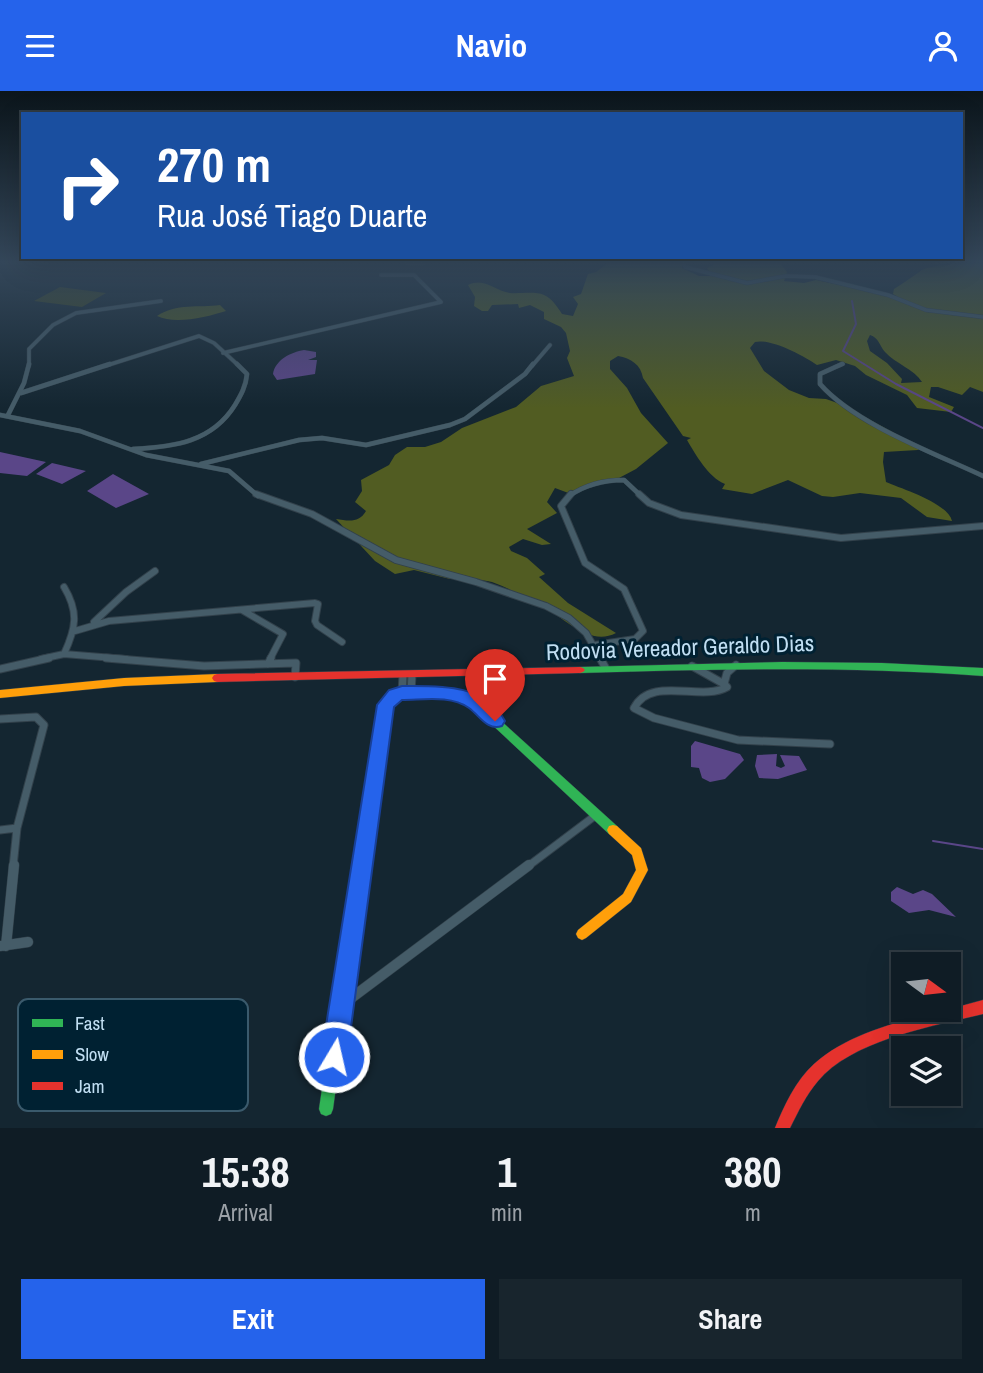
<!DOCTYPE html>
<html lang="en">
<head>
<meta charset="utf-8">
<style>
  :root { --surface:#0f1c25; --page:#18252d; --text:#f1f3f6; --muted:#9ba1a7; --line:#2f3a42; --accent:#2563eb }
  body { margin:0; font-family:"Archivo Narrow",sans-serif; background:var(--page); color:var(--text); height:100vh; display:flex; flex-direction:column; font-size:26px; white-space:nowrap }
  * { box-sizing:border-box; margin:0 }
  p { font-size:23px; color:var(--muted) }
  .icon { flex:none; width:38px; height:38px; fill:none; stroke:currentColor; stroke-width:2; stroke-linecap:round; stroke-linejoin:round }
  .map { position:relative; height:1037px; overflow:hidden }
  .details { display:flex; flex-direction:column; background:var(--surface); flex:1 }
  .details>* { flex:none }
  .banner { position:absolute; left:21px; top:21px; width:942px; height:147px; border-radius:0px; box-shadow:0 7px 28px #0002,0 0 0 2px var(--line); background:#1a4fa0; color:#fff; overflow:hidden }
  .needle { width:46px; rotate:105deg }
  .controls { position:absolute; left:891px; top:861px; display:grid; gap:14px }
  .controls a { display:grid; place-items:center; width:70px; height:70px; border-radius:0px; background:var(--surface); box-shadow:0 7px 28px #0002,0 0 0 2px var(--line); font-size:35px }
  .pin { position:absolute; display:grid; place-items:center; width:60px; height:60px; color:#fff; margin:-72px -30px; border-radius:50% 50% 50% 0; rotate:-45deg; box-shadow:0 0 7px #0007 }
  .pin .icon { rotate:45deg }
  .me { position:absolute; width:77px; margin:-38px; rotate:9deg; stroke-linejoin:round; filter:drop-shadow(0 0 5px #0008) }
  .turn { display:flex; align-items:center; gap:24px; height:147px; padding:0 21px; font-size:32px }
  .turn .icon { width:91px; height:91px; stroke-width:2.5 }
  .turn b { display:block; font-size:49px; line-height:60px }
  .eta { display:flex; justify-content:space-evenly; align-items:center; height:119px; text-align:center }
  .eta b { font-size:42px; font-weight:700; line-height:49px }
  .button { display:flex; gap:14px; margin-top:auto; padding:14px 21px }
  .button a { flex:1; height:80px; border-radius:0px; background:var(--accent); color:#fff; font-size:28px; font-weight:700; line-height:80px; text-align:center }
  .button a+a { background:var(--page); color:var(--text) }
  header { display:flex; justify-content:space-between; align-items:center; height:91px; padding:0 21px; background:var(--accent); color:#fff; font-size:32px; font-weight:700 }
  .map>svg:first-child { display:block }
</style>
</head>
<body>
<header><svg class="icon" aria-label="menu" viewBox="0 0 24 24"><path d="M4 6h16M4 12h16M4 18h16"/></svg>Navio<svg class="icon" aria-label="person" viewBox="0 0 24 24"><circle cx="12" cy="8" r="4"/><path d="M4 21q1-7 8-7t8 7"/></svg></header>
<div class="map">
<svg width="983" height="1037" viewBox="0 0 983 1037">
  <rect width="100%" height="100%" fill="#142631"/>
  <path fill="#40491e" d="M60 196 106 202 82 216 34 210Z"/>
  <path fill="#515c22" fill-rule="evenodd" d="M608 172H682V177L699 185H712L707 177 717 172H780L787 181 784 190 804 192 816 189 900 207 893 203 894 198C904 192 913 185 922 179 933 173 970 172 983 172V301L970 296 962 304 938 296H931L929 306 954 316 951 321 917 317 907 304 866 284 855 275 836 269 817 274C804 265 771 247 755 251L750 257 764 280 789 299 809 307 826 308 843 314 920 356 918 359 884 361 883 371 886 391C902 398 948 412 952 430L927 426 901 407 860 402 833 406 822 405 788 389 752 403 722 398 725 393C708 386 696 364 687 349L691 347 683 345 643 287C641 274 631 267 618 265L610 270V278L627 297 641 322 668 352 636 378 619 387 571 403 555 397 547 411 557 422 527 438 551 453 542 454 523 448 509 456 511 460 527 467 545 483 539 486 568 512 616 542C589 556 564 526 542 515 526 507 509 497 492 491 479 487 466 492 455 484L450 488 414 479 395 483 375 470 336 428C349 430 359 432 366 420L355 411 362 400 361 389 389 374 395 364 407 356H425L441 351 462 337 516 316 541 295 574 285 567 267 570 260 566 242 561 236 544 228V221L530 214 519 217 518 213 492 214 488 220H482L474 215 475 206 468 194C485 186 495 200 510 202 520 203 535 200 544 204 552 207 558 217 562 223L573 225 578 213 573 206 581 203 588 183 596 181ZM870 244C879 247 879 254 885 261 896 273 914 278 922 291L901 292 902 288 887 272 870 260 867 250Z
    M220 214 226 220C207 226 175 234 157 225 176 212 199 217 220 214Z"/>
  <path fill="#5a4688" d="M304 259 316 261V266L308 269H317L315 283 277 289 273 283C275 269 291 261 304 259Z
    M0 361 46 371 27 385 0 382Z
    M52 372 86 380 62 393 36 383Z
    M113 383 149 403 116 417 87 400Z
    M695 650 740 663 744 669 725 688 710 691 702 687 699 677 691 676V655Z
    M777 663 776 675 781 677 785 675 780 664 799 665 807 679 778 688 759 687 755 675 757 664Z
    M897 796 913 803 923 799 932 803 956 826 929 819 909 822 891 810V801Z"/>
  <g fill="none" stroke-linecap="round" stroke-linejoin="round">
    <path stroke="#5a4688" stroke-width="2" d="M852 210 856 233 843 260 896 293 983 337
      M933 750 983 758"/>
    <defs>
      <path id="street-far4" d="M407 172H424
        M684 172 685 176 747 192 786 185 815 186 888 204 926 219 983 226
        M223 262 441 211 414 184H381
        M29 275V258L53 234 76 222 161 210
        M105 275 199 245 214 252 239 275
        M532 275 550 254
        M838 275 843 273"/>
      <path id="street-far3" d="M842 273 820 283V293C855 333 934 362 983 385
        M21 302 110 273
        M0 324 80 340 146 364 229 380 258 405
        M8 324 24 292 29 273
        M133 358C174 356 212 351 235 314 241 304 246 295 247 283L237 273
        M201 373 299 349 322 347 366 354 450 334 465 328 525 283 533 273
        M569 405C585 394 604 389 624 389L641 405"/>
      <path id="street-far2" d="M256 403 312 423 396 469 476 491 546 515 569 527 586 542 601 568
        M571 403 561 415 585 472 624 498 643 540 635 548 595 554
        M639 403 649 412 681 424 841 447 983 435
        M64 496C79 521 76 537 64 563
        M242 519 283 543 270 568
        M94 531 126 501 155 480
        M75 540 109 530 315 512 318 513 315 530 317 534 342 551
        M41 568 64 563 126 568"/>
      <path id="street-far1" d="M106 567 204 575 296 572 295 586
        M600 567 605 576
        M268 573 271 567
        M736 574 727 582 724 593 727 596C701 611 651 584 634 617L654 627 738 649 830 653
        M692 575 724 593
        M0 578 49 567
        M411 601 412 584
        M402 602 403 584
        M0 628 36 626 44 634 17 737 13 776
        M0 739 17 737
        M527 776 596 724"/>
      <path id="street" d="M0 855 28 851
        M6 855 14 774
        M342 914 529 774"/>
      <path id="fast" d="M782 571 882 572 983 577V585C849 575 715 578 580 582L577 581 575 579 577 577 580 576Z
        M426 597 455 601 478 609 617 735 619 739 617 743 613 744 609 743 472 615C447 604 424 602 398 607L388 620 333 1018 331 1023 326 1025 321 1023 319 1018 378 619 392 601 405 598Z"/>
      <path id="slow" d="M217 583 220 584 222 587 220 590 217 591 124 595 0 607V599L124 587Z
        M613 734 617 735 641 757 648 779 631 811 586 847 582 849 578 847 576 843 578 839 623 803 636 779 632 764 609 743 607 739 609 735Z"/>
      <path id="jam" d="M580 576 583 577 585 579 583 581 580 582 217 591 214 590 212 587 214 584 217 583Z
        M983 909V923C933 935 852 949 818 990 806 1004 798 1021 790 1037H775C784 1015 796 989 814 973 850 941 902 930 947 919 958 916 971 912 983 909Z"/>
    </defs>
    <use href="#street-far4" stroke="#32414b" stroke-width="4.5"/>
    <use href="#street-far3" stroke="#32414b" stroke-width="5"/>
    <use href="#street-far2" stroke="#32414b" stroke-width="8"/>
    <use href="#street-far1" stroke="#32414b" stroke-width="9"/>
    <use href="#street" stroke="#32414b" stroke-width="11"/>
    <use href="#fast" stroke="#32414b" stroke-width="1"/>
    <use href="#slow" stroke="#32414b" stroke-width="1"/>
    <use href="#jam" stroke="#32414b" stroke-width="1"/>
    <use href="#street-far4" stroke="#455c68" stroke-width="3.5"/>
    <use href="#street-far3" stroke="#455c68" stroke-width="4.5"/>
    <use href="#street-far2" stroke="#455c68" stroke-width="6"/>
    <use href="#street-far1" stroke="#455c68" stroke-width="7"/>
    <use href="#street" stroke="#455c68" stroke-width="10"/>
    <use href="#fast" fill="#30b455" fill-rule="evenodd"/>
    <use href="#slow" fill="#ff9f0a" fill-rule="evenodd"/>
    <use href="#jam" fill="#e5322d" fill-rule="evenodd"/>
  </g>
  <linearGradient id="sky" x2="0" y2="1"><stop stop-color="#0b151b"/><stop offset="0.54" stop-color="#34475a"/><stop offset="1" stop-color="#34475a" stop-opacity="0"/></linearGradient>
  <rect width="983" height="317" fill="url(#sky)"/>
  <path fill="#2563eb" stroke="#184099" stroke-width="2" d="M402 595C438 595 485 592 505 630L502 635C487 640 480 625 469 617 450 604 424 609 402 609L394 616 347 966 343 975 334 978 325 975 321 966 377 614 389 599Z"/>
  <g text-anchor="middle" dominant-baseline="central" stroke-width="6" stroke-linejoin="round" paint-order="stroke">
    <g font-size="23" fill="#c0def2" stroke="#002132">
      <text transform="translate(680 556) rotate(-2)">Rodovia Vereador Geraldo Dias</text>
    </g>
  </g>
  <rect x="18" y="908" width="230" height="112" rx="10" fill="#002132" stroke="#3a5a6c" stroke-width="2"/>
  <rect x="32" y="928" width="31" height="8" fill="#30b455"/>
  <rect x="32" y="959" width="31" height="9" fill="#ff9f0a"/>
  <rect x="32" y="991" width="31" height="8" fill="#e5322d"/>
  <g font-size="19" fill="#c0def2">
    <text x="75" y="939">Fast</text>
    <text x="75" y="970">Slow</text>
    <text x="75" y="1002">Jam</text>
  </g>
</svg>
<div class="controls">
<a><svg class="needle" viewBox="-14 -14 28 28"><path d="M0-13l5 13h-10z" fill="#e53935"/><path d="M0 13l5-13h-10z" fill="#9ba1a7"/></svg></a>
<a><svg class="icon" aria-label="layers" viewBox="0 0 24 24"><path d="M12 4l9 5-9 5-9-5zM3 14l9 5 9-5"/></svg></a>
</div>
<div class="pin" style="left:495px;top:630px;background:#d93025"><svg class="icon" aria-label="arrive" viewBox="0 0 24 24"><path d="M6 21V4h12l-3 4 3 4H6"/></svg></div>
<svg class="me" style="left:334px;top:966px" viewBox="-20 -20 40 40"><circle r="17" fill="#2563eb" stroke="#fff" stroke-width="3"/><path d="M0-11L8 9 0 5-8 9z" fill="#fff"/></svg>
<div class="banner">
<div class="turn"><svg class="icon" aria-label="right" viewBox="0 0 24 24"><path d="M7 20v-9h11M14 6l5 5-5 5"/></svg><div><b>270 m</b>Rua José Tiago Duarte</div></div>
</div>
</div>
<section class="details">
<div class="eta">
<div><b>15:38</b><p>Arrival</p></div>
<div><b>1</b><p>min</p></div>
<div><b>380</b><p>m</p></div>
</div>
<div class="button"><a>Exit</a><a>Share</a></div>
</section>
</body>
</html>
